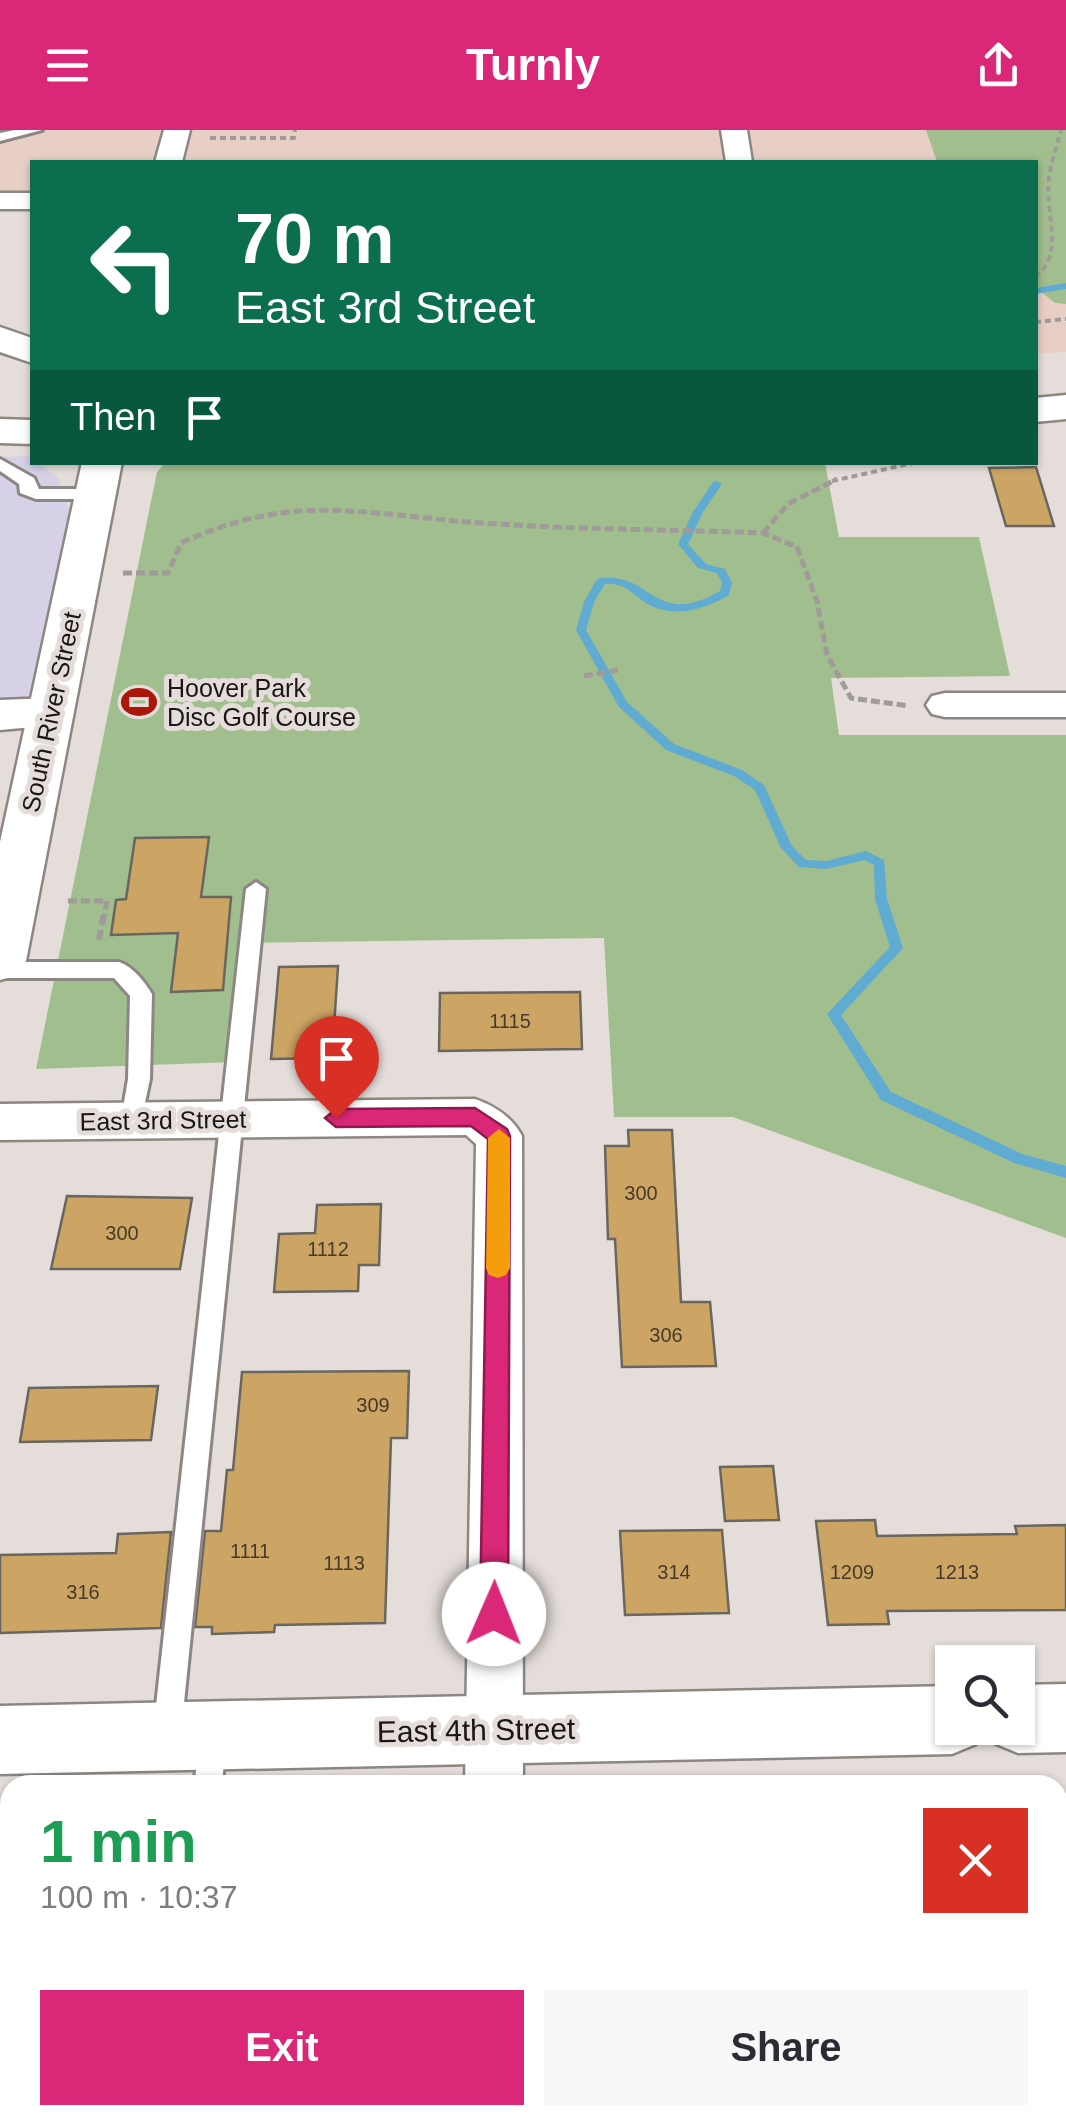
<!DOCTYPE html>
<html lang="en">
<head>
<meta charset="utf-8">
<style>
  :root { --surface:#fff; --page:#f7f7f7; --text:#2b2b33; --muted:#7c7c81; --accent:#db2777 }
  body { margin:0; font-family:Helvetica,sans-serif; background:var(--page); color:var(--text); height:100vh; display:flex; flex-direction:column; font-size:38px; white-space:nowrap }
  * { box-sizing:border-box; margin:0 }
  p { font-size:32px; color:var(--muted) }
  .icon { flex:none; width:55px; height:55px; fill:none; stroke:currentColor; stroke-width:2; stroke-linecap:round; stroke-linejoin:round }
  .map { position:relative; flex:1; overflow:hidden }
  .side { position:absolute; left:0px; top:1645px; width:1068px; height:350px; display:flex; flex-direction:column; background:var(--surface); border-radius:30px 30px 0 0; box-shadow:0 2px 8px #0004 }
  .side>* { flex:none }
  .top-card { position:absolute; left:30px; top:30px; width:1008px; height:305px; border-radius:0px; box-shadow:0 2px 8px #0004; background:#0b6e4f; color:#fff; overflow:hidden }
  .tools { position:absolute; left:935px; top:1515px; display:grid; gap:20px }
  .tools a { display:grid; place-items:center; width:100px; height:100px; border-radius:0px; background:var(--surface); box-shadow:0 2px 8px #0004; font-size:50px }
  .pin { position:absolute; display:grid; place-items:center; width:85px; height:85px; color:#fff; margin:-102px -42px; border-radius:50% 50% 50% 0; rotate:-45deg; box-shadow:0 0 10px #0007 }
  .pin .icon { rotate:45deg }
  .me { position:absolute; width:110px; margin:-55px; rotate:1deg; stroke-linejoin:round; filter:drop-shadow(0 0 8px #0008) }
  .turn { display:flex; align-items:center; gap:35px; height:210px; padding:0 40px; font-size:45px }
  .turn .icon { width:130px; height:130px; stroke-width:2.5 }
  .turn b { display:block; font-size:70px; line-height:85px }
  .then { display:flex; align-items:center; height:95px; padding:0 40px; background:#0003; gap:20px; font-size:38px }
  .round { display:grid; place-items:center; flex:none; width:105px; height:105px; border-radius:0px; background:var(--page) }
  .headline { display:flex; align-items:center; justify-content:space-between; height:170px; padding:0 40px }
  h1 { font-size:60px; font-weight:800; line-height:75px; color:#1e9e55 }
  .primary-button { display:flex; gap:20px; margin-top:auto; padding:20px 40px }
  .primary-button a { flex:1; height:115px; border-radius:0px; background:var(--accent); color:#fff; font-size:40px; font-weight:800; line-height:115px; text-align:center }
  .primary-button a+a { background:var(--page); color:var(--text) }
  header { display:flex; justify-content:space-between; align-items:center; height:130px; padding:0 40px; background:var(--accent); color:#fff; font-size:45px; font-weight:800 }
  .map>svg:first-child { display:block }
</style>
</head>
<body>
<header><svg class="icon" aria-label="menu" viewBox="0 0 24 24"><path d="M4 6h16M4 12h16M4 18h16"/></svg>Turnly<svg class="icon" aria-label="share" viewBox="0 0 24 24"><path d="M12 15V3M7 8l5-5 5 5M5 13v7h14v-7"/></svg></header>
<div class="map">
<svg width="1066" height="1995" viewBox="0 0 1066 1995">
  <rect width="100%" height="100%" fill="#e4ddd9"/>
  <path fill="#d7d1e7" d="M29 326 58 348 84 421 50 583 0 584V327Z"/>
  <path fill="#e7cfc6" d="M0 0H1066V222L1035 224V32H32V63H0Z"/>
  <path fill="#a1be8e" d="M926 0H1066V174L1055 173 1035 157V32H937Z
    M165 333H825L839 407H979L1010 546 831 548 839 605H1066V1108L733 987H614L604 808 245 813 234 932 36 939 157 342Z"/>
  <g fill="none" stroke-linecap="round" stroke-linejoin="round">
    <path fill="#5fabd2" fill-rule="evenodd" d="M1066 153V159L1035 164V158Z
      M717 351 722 354 703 382 688 414 706 434 725 439 732 453 729 465C704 480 672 489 646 473 631 463 624 452 605 454L594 472 586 500 627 572 674 614 742 640 764 655 792 716 806 730 826 731 866 721 884 730 887 769 903 818 841 885 891 962 1022 1024 1066 1036V1048L1014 1033 881 970 827 884 890 817 875 769 874 735 865 730 826 739 799 737 781 718 755 660 734 646 666 620 619 577 576 500 584 472 597 449C652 439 652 500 720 461L722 453 717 443 698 438 678 414 693 382 713 352Z"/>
  </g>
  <path fill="#cca564" stroke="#696660" stroke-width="2.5" d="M1036 337 1054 396H1006L989 338Z
    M209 707 201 767H231L223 860 171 862 178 803 111 805 116 770 126 769 135 708Z
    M338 836 332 928 271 929 279 837Z
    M580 862 582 919 439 921 440 863Z
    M628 1000H672L681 1172H710L716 1236 622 1237 615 1109H608L605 1016H629Z
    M67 1066 192 1068 180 1139H51Z
    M381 1074 379 1135H359L358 1161 274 1162 279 1104 315 1103 317 1075Z
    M409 1241 407 1308H391L385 1493 275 1495 274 1502 212 1504V1497H195L205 1401H221L227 1340H233L242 1242Z
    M158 1256 151 1310 20 1312 29 1258Z
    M773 1336 779 1390 725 1391 720 1337Z
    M875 1390 877 1406 1017 1404 1015 1396 1066 1395V1480L887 1481 889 1494 828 1495 816 1391Z
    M722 1400 729 1483 625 1485 620 1401Z
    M171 1402 161 1498 0 1503V1425L116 1423 118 1404Z"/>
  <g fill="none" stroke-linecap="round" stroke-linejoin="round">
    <defs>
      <path id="service" d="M15 0H42L0 11V3Z
        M0 329 34 348 39 359H96L104 364 96 369H36L20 363 19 354 0 341Z
        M256 752 266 759 181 1603 177 1613 167 1617 157 1613 153 1603 246 759Z
        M0 832H119C132 836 145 852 152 864L150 949 140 996H124L121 990 128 949 130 866 114 848H0Z
        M212 1595 222 1599 226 1609 222 1655H194L202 1599Z
        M160 1985H192L191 1995H159Z"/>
      <path id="minor" d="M164 0H190L182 32H155Z
        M721 0H747L752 32H726Z
        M0 63H32V79H0Z
        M945 563H1066V587H945L932 584 926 575 932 566Z
        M475 969C495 976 512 987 522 1006L523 1655H465L476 1014 466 1005 0 1010V974Z
        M466 1985H530V1995H466Z"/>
      <path id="tertiary" d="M50 568 66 572 73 583 66 594 0 600V570Z"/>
      <path id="secondary" d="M82 332H122L26 831 18 845 0 850V712Z
        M1066 1554V1622L1018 1623 994 1613 987 1598H1018V1555Z
        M952 1556V1598H983L976 1614 952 1624 0 1644V1576Z"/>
      <path id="primary" d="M0 197 32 208V233L0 222Z
        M1066 265V289L1035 292V268Z
        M0 289 32 290V314L0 313Z"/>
    </defs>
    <use href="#service" stroke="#8d8783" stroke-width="6"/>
    <use href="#minor" stroke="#8d8783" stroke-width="5"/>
    <use href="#tertiary" stroke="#8d8783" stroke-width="5"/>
    <use href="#secondary" stroke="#8d8783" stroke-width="5"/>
    <use href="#primary" stroke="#8d8783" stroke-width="5"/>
    <path stroke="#a09b98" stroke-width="4" stroke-dasharray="6 4" stroke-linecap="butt" d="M210 8H294L295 0
      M1035 146C1066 127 1044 80 1049 48 1051 32 1057 16 1061 0
      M1035 192 1066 189
      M832 351 918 332"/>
    <path stroke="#a09b98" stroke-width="5" stroke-dasharray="9 4" stroke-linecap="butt" d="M763 403 788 374 837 349
      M123 443H168L181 413C287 365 348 381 457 391 559 400 662 399 763 403L797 417 817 471 827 525 851 568 909 576
      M584 546 618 540
      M68 771H107L104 786"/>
    <path stroke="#a09b98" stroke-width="6" stroke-dasharray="10 5" stroke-linecap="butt" d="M99 810 104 783"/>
    <use href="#service" fill="#fff" fill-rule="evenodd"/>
    <use href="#minor" fill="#fff" fill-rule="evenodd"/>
    <use href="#tertiary" fill="#fff" fill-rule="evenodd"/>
    <use href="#secondary" fill="#fff" fill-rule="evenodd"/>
    <use href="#primary" fill="#fff" fill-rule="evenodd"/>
  </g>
  <path fill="#db2777" stroke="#8e194d" stroke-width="2.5" d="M475 978 507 999 510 1006 508 1484 504 1494 494 1498 484 1494 480 1484 488 1009 471 996 336 997 325 988 336 979Z"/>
  <path fill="#f59e0b" d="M499 999 510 1008V1138L506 1145 498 1148 489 1145 486 1138 488 1008Z"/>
  <defs>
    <symbol id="stadium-bare" viewBox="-9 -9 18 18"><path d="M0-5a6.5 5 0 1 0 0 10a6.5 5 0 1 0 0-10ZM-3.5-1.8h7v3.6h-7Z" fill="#a8170a" stroke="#e4ddd9" stroke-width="2.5" paint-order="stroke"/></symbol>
  </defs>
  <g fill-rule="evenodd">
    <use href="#stadium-bare" x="114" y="547" width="50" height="50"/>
  </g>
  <g text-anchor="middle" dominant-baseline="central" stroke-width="10" stroke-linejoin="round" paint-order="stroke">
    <g font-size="20" fill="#463a29">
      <text x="510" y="891">1115</text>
      <text x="641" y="1063">300</text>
      <text x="122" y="1103">300</text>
      <text x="328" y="1119">1112</text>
      <text x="666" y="1205">306</text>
      <text x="373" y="1275">309</text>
      <text x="250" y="1421">1111</text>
      <text x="344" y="1433">1113</text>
      <text x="674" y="1442">314</text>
      <text x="852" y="1442">1209</text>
      <text x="957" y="1442">1213</text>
      <text x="83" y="1462">316</text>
    </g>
    <g font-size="25" fill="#191615" stroke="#e4ddd9" text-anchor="start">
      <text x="167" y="558">Hoover Park<tspan x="167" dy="29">Disc Golf Course</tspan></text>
    </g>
    <g font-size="25" fill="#191615" stroke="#e4ddd9">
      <text transform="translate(51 582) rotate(-78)">South River Street</text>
      <text transform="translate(163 990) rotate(-1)">East 3rd Street</text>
    </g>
    <g font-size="30" fill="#191615" stroke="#e4ddd9">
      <text transform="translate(476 1600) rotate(-1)">East 4th Street</text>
    </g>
  </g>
</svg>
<div class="tools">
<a><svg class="icon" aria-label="search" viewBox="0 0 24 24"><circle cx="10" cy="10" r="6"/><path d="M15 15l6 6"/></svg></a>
</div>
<div class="pin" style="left:336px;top:988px;background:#d93025"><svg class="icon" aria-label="arrive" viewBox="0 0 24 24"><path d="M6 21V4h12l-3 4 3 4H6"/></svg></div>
<svg class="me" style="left:494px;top:1484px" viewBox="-20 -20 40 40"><circle r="19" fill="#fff"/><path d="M0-13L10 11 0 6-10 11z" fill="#db2777"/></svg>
<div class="top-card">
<div class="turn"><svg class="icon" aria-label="left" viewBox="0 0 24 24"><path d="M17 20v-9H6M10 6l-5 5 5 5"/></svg><div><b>70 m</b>East 3rd Street</div></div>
<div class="then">Then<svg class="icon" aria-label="arrive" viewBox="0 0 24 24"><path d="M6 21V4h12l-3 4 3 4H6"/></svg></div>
</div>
<section class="side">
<div class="headline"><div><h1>1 min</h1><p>100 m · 10:37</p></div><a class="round" style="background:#d93025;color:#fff"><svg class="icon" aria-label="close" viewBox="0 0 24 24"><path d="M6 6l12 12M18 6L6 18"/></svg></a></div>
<div class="primary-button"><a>Exit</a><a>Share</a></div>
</section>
</div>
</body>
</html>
